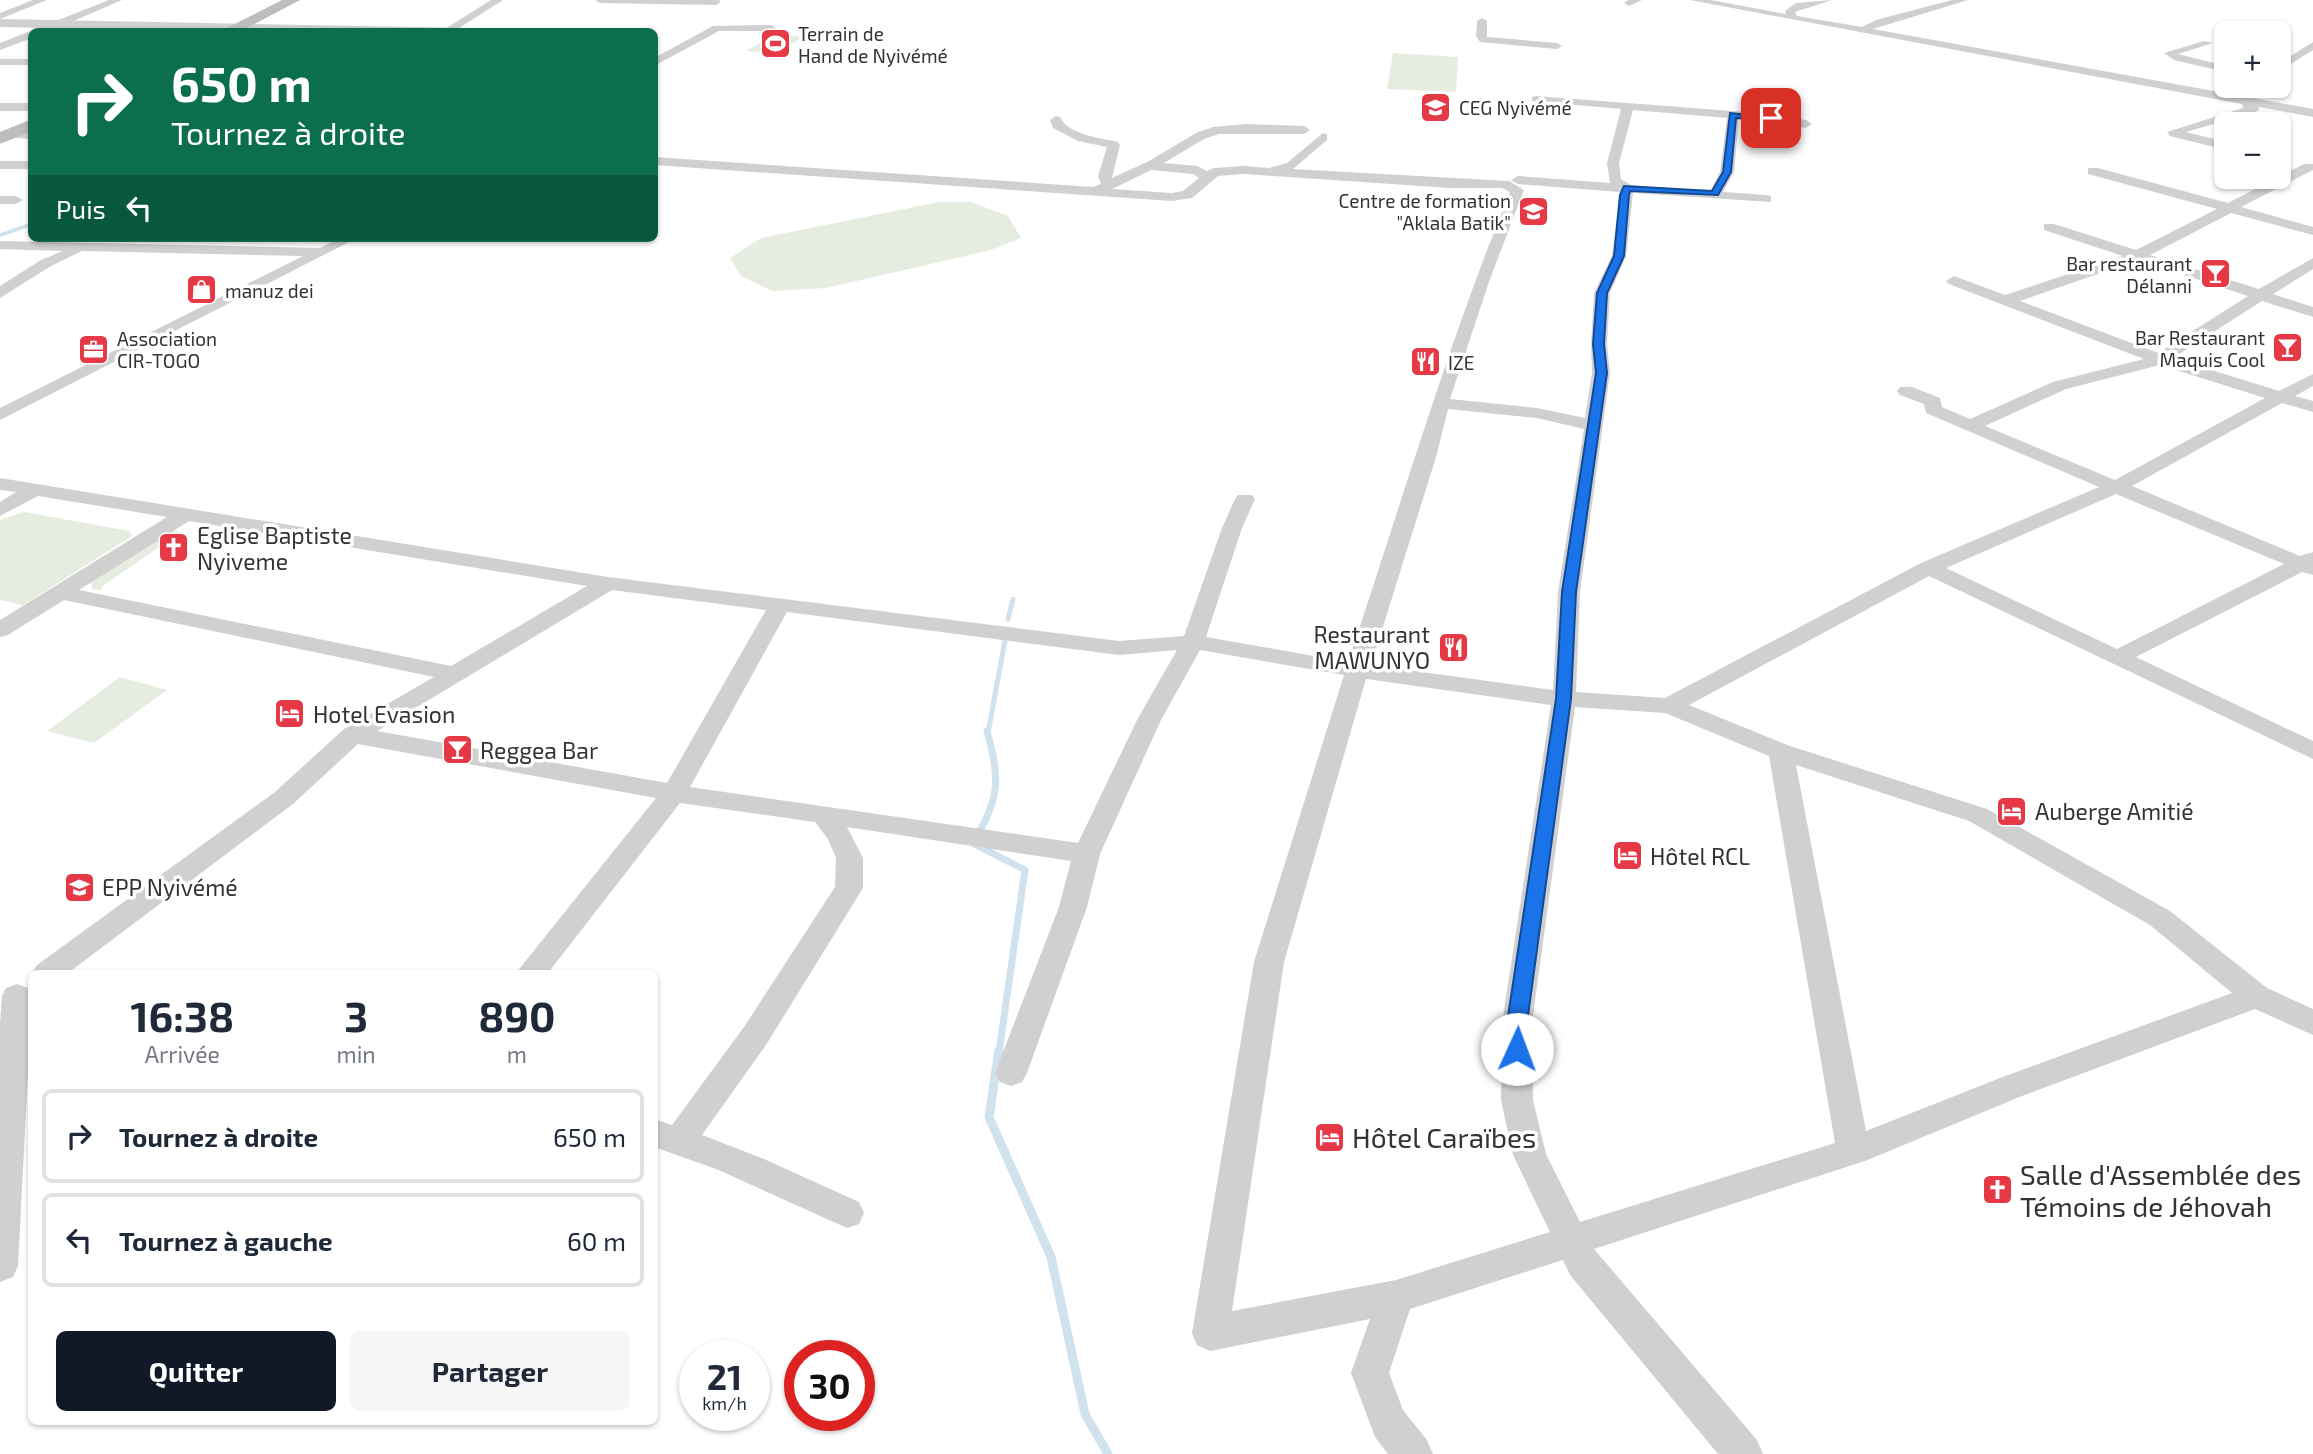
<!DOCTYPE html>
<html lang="fr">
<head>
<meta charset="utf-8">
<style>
  :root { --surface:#fff; --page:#f6f6f7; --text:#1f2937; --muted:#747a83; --line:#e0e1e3; --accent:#111827 }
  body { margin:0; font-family:"Exo 2",sans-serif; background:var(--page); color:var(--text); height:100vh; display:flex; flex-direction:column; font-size:26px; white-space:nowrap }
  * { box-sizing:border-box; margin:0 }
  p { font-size:23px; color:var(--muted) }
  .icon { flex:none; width:38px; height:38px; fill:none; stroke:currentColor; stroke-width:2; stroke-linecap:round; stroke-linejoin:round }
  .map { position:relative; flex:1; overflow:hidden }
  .drawer { position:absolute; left:28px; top:970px; width:630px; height:455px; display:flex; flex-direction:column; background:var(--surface); border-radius:10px; box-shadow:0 2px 5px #0004 }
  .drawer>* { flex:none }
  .top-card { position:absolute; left:28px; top:28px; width:630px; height:214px; border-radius:10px; box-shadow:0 2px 5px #0004; background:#0b6e4f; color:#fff; overflow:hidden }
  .buttons { position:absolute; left:2214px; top:21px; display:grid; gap:14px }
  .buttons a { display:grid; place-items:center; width:77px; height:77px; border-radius:10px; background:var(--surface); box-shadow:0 2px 5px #0004; font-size:35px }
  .speed { position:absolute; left:679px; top:1340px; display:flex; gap:14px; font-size:35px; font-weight:700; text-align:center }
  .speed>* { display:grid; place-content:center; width:91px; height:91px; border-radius:50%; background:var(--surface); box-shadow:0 2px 5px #0004; line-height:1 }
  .speed small { font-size:18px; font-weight:400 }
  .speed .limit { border:10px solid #d22; background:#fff; color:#111 }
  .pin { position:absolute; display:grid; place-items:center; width:60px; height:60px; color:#fff; margin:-30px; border-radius:14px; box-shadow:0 4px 10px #0006 }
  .me { position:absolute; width:77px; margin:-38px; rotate:2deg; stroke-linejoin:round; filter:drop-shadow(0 0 5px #0008) }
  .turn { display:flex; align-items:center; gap:24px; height:147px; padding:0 28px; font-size:32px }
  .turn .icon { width:91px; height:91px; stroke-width:2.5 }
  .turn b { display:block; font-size:49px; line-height:60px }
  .then { display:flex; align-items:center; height:66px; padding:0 28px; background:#0003; gap:14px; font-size:26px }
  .eta { display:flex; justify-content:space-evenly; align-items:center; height:119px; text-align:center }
  .eta b { font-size:42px; font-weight:700; line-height:49px }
  .cta { display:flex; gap:14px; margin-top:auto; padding:14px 28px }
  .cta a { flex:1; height:80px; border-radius:10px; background:var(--accent); color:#fff; font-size:28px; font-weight:700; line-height:80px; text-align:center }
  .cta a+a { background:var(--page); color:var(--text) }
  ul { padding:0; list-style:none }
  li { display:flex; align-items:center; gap:21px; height:94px; margin:0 14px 10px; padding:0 14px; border:4px solid var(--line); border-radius:10px }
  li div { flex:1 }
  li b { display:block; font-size:26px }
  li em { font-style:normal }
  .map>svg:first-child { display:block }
</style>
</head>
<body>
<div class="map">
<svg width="2313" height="1454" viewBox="0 0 2313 1454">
  <rect width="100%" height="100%" fill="#fff"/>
  <path fill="#e6ecdf" d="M777 34 804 37 774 53 746 51Z
    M1393 53 1458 57 1456 92 1387 89Z
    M939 202H971L1008 216 1021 238 991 250 826 288 772 291 741 276 730 258 761 238Z
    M24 512 129 531 132 536 23 605 0 600V520Z
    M171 530 181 532 101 587 102 590 92 589 91 582Z
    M120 677 167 690 94 743 47 731Z"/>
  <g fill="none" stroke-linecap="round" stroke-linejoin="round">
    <path stroke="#cfe2ee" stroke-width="3.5" d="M0 235 32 224"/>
    <path stroke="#cfe2ee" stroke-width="5" d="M1008 619 1013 599
      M988 733 1006 635"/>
    <path stroke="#cfe2ee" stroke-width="7" d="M977 836C1001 795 999 776 987 731
      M974 844 1025 870 999 1052"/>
    <path stroke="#cfe2ee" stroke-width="9" d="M999 1050 989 1117 1051 1257 1085 1414 1108 1454"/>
    <path fill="#d0d0d0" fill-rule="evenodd" d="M33 0H47L0 19V13Z
      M109 0H122L48 32H32V38L0 50V43Z
      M491 0H503L453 32H440Z
      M595 0H719L721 2 716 5 600 3Z
      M1628 0H1642L1629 6 1624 3Z
      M1690 0H1711L1786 14 1785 11 1796 3 1832 0 1795 12 1797 16 1862 27 1876 20 1952 0H1968L1873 29 2313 109V117L2259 107 2258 111 2186 132 2226 142V150L2170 136 2167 132 2243 108 2242 104Z
      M1482 18 1487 21V37L1557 43 1562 46 1557 49 1480 42 1476 36 1477 21Z
      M713 26 771 25 776 28 771 31H719L654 66V58Z
      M2204 41 2213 43 2178 54 2226 66V72L2174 60 2164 53Z
      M2313 42V50L2278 72V64Z
      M0 59H32V65H0Z
      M1536 96 1771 114 1806 120 1812 124 1806 128 1739 119 1734 172 1723 192 1766 195 1771 196V202L1633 193 1626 256 1610 293 1607 344 1610 373 1580 592 1576 692 1665 698 1921 563 2099 487 1926 413 1924 404 1900 395 1897 391 1900 387H1912L1940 398 1942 407 1970 419 2053 382 2144 359 1949 284 1946 281 1954 276 2005 295 2123 256 2044 230V224H2054L2136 250 2217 209 2088 174V168H2098L2228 203 2304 164H2313V170L2241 207 2313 227V235L2231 213 2150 255 2259 289 2313 258V269L2273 294 2313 307V317L2262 301 2173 358 2279 391 2313 374V386L2295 396 2313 401V412L2282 403 2132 486 2300 556 2313 552V575L2302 572 2136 657 2313 741V759L1929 576 1689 705 1790 746 1987 809 2170 911 2267 988 2313 1009V1035L2255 1009 2022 1096 1865 1161 1594 1249 1757 1440 1763 1454H1718L1570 1275 1563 1260 1410 1309 1389 1373 1403 1410 1427 1440 1433 1454H1388L1375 1437 1351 1373 1370 1319 1210 1351 1197 1345 1192 1333 1254 962 1344 675 1200 650 1161 720 1100 854 1087 907 1027 1073 1022 1082 1011 1086 1000 1082 995 1073 1059 907 1071 861 847 827 863 858V888L766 1045 702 1135 764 1159 859 1202 864 1213 859 1224 847 1228 716 1169 654 1147V1119L672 1125 744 1027 835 887 836 858 828 839 815 822 680 803 548 973H516L656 798 358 744 293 804 68 973H32L37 965 275 792 344 729 434 677 64 600 8 635 0 637V620L167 517 38 496 0 516V502L16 492 0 490V478L608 577 1119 641 1184 636 1222 528 1235 499 1238 495H1252L1255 499 1242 528 1206 637 1348 662C1401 505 1447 346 1510 192L1502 188H1450L1244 174 1218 176 1192 198 1172 201 654 165V157L1093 187 1101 184 1098 176 1107 147 1078 141 1053 128 1050 120 1056 116 1060 117C1068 135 1101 138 1118 142L1120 145 1112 178 1149 161 1196 133 1213 127 1246 124 1304 126 1310 130 1304 134H1219L1204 139 1164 163 1197 166 1207 171 1214 168 1244 166 1269 168 1287 163 1323 133 1327 134V140L1293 169 1509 181 1524 190 1490 279 1450 399 1537 408 1585 418 1592 373 1591 344 1594 293 1612 256 1620 192 1518 184 1511 180 1518 176 1610 183 1607 163 1621 109 1532 101V97ZM1633 110 1727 118 1720 172 1710 191 1631 185 1621 179 1619 163ZM1151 170 1193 174 1199 178 1183 191 1172 193 1112 189ZM2138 260 2248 296 2158 353 2020 301ZM2160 365 2265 398 2115 480 1985 426 2066 389ZM1448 409 1537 418 1584 429 1558 592 1553 690 1371 665 1436 457ZM2116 494 2284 564 2117 649 1946 568ZM189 521 587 586 451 666 79 590ZM612 590 766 610 667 783 377 731ZM787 612 1119 655 1177 650 1137 720 1078 843 690 787ZM1366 679 1551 705 1502 1023 1501 1100 1513 1155 1550 1232 1396 1280 1232 1311 1284 962ZM1575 707 1665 713 1769 756 1835 1143 1580 1222 1546 1154 1533 1100 1532 1023ZM1796 765 1969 821 2150 925 2232 993 2000 1078 1866 1131Z
      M0 103H32V111H0Z
      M10 130 32 131V139L6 137 4 134Z
      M0 161H32V169H0Z
      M0 196H16L23 200 16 204H0Z
      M339 238H357L0 420V408L303 256 82 251 51 266 0 298V286L41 260 63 251 0 249V241L320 248Z
      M17 984 28 988 32 995 18 1266 13 1277 0 1282V1023L2 996 6 988Z"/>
    <path fill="#d0d0d0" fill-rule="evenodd" d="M0 19 463 28 469 32H236L0 27Z"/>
    <path fill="#bdbdbd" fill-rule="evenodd" d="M282 0H300L239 32H219Z
      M32 119V131L0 144V132Z"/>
  </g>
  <path fill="#1a73e8" stroke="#114b97" stroke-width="2" d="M1730 113 1775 118 1771 120 1736 118 1731 172 1718 195 1630 191 1629 195 1624 256 1607 293 1604 344 1607 373 1576 592 1571 699 1527 1023V1049L1524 1054 1517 1057 1510 1054 1507 1049V1023L1556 699 1562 592 1596 373 1593 344 1597 293 1614 256 1620 195 1624 186 1712 191 1723 172Z"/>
  <defs>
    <symbol id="stadium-square" viewBox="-11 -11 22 22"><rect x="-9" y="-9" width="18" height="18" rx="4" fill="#e63946" stroke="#fff"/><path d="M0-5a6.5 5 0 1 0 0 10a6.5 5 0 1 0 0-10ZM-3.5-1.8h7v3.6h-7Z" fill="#fff"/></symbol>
    <symbol id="school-square" viewBox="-11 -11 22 22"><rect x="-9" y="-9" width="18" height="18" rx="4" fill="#e63946" stroke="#fff"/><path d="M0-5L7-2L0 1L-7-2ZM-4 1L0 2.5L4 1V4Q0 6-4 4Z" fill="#fff"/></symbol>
    <symbol id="bar-square" viewBox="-11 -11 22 22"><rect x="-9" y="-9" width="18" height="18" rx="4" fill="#e63946" stroke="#fff"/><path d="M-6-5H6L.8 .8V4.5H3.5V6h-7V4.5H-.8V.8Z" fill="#fff"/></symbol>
    <symbol id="shop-square" viewBox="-11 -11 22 22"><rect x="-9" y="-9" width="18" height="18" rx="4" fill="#e63946" stroke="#fff"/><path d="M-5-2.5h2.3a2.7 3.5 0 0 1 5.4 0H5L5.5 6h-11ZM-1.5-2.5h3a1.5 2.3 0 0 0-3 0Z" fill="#fff"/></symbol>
    <symbol id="office-square" viewBox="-11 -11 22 22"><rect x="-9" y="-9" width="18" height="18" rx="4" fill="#e63946" stroke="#fff"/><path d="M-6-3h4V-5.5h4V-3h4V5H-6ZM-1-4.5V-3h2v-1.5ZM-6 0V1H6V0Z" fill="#fff"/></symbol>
    <symbol id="restaurant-square" viewBox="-11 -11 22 22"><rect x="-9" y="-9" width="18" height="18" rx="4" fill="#e63946" stroke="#fff"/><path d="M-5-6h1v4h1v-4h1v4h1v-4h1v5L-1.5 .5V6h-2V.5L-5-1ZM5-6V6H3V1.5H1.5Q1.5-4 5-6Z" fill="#fff"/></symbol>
    <symbol id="church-square" viewBox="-11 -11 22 22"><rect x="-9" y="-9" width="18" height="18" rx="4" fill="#e63946" stroke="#fff"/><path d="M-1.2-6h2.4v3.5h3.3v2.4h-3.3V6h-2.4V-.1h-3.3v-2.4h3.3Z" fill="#fff"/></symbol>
    <symbol id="hotel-square" viewBox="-11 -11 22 22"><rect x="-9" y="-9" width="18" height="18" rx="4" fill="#e63946" stroke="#fff"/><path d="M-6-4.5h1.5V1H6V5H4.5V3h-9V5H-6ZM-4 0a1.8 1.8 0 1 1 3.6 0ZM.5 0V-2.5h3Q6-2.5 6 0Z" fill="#fff"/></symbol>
  </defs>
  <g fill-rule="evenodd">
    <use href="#stadium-square" x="758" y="26" width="35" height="35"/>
    <use href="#school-square" x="1418" y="90" width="35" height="35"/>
    <use href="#school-square" x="1516" y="194" width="35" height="35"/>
    <use href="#bar-square" x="2198" y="256" width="35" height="35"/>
    <use href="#shop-square" x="184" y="272" width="35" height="35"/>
    <use href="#bar-square" x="2270" y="330" width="35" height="35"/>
    <use href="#office-square" x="76" y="332" width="35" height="35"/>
    <use href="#restaurant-square" x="1408" y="344" width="35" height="35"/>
    <use href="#church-square" x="156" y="530" width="35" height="35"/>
    <use href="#restaurant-square" x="1436" y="630" width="35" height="35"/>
    <use href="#hotel-square" x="272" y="696" width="35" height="35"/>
    <use href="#bar-square" x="440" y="732" width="35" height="35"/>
    <use href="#hotel-square" x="1994" y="794" width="35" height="35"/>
    <use href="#hotel-square" x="1610" y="838" width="35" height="35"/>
    <use href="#school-square" x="62" y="870" width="35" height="35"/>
    <use href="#hotel-square" x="1312" y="1120" width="35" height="35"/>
    <use href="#church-square" x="1980" y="1172" width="35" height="35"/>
  </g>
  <g text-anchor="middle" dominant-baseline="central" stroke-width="7" stroke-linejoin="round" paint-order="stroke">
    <g font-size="19" fill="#333" stroke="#fff" text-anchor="start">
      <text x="798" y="33">Terrain de<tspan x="798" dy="22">Hand de Nyivémé</tspan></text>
      <text x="1459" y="107">CEG Nyivémé</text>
      <text x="1511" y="200" text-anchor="end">Centre de formation<tspan x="1511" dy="22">"Aklala Batik"</tspan></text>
      <text x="2192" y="263" text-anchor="end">Bar restaurant<tspan x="2192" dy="22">Délanni</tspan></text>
      <text x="225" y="290">manuz dei</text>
      <text x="2265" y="337" text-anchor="end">Bar Restaurant<tspan x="2265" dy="22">Maquis Cool</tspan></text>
      <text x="117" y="338">Association<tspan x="117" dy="22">CIR-TOGO</tspan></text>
      <text x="1448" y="362">IZE</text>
    </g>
    <g font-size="23" fill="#333" stroke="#fff" text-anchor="start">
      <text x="197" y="535">Eglise Baptiste<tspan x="197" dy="26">Nyiveme</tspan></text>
      <text x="1430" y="634" text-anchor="end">Restaurant<tspan x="1430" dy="26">MAWUNYO</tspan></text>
      <text x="313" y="714">Hotel Evasion</text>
      <text x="480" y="750">Reggea Bar</text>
      <text x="2035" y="811">Auberge Amitié</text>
      <text x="1650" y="856">Hôtel RCL</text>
      <text x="102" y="887">EPP Nyivémé</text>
    </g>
    <g font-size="28" fill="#333" stroke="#fff" text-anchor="start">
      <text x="1352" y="1137">Hôtel Caraïbes</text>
      <text x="2020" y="1174">Salle d'Assemblée des<tspan x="2020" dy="32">Témoins de Jéhovah</tspan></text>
    </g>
  </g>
</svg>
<div class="buttons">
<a>+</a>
<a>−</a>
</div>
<div class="speed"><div>21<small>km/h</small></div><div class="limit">30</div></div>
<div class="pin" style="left:1771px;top:118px;background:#d93025"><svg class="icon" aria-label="arrive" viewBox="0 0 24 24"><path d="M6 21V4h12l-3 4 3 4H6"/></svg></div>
<svg class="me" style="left:1517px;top:1049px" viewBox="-20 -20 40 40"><circle r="19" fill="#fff"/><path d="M0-13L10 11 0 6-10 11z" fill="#1a73e8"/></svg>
<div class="top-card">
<div class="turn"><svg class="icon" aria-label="right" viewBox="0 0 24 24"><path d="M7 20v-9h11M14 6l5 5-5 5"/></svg><div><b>650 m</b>Tournez à droite</div></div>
<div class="then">Puis<svg class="icon" aria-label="left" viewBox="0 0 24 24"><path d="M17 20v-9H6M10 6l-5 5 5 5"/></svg></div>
</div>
<section class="drawer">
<div class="eta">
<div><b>16:38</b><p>Arrivée</p></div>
<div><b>3</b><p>min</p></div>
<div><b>890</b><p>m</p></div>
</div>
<ul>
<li><svg class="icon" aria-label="right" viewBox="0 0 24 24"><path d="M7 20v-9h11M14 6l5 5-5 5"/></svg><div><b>Tournez à droite</b></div><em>650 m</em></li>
<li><svg class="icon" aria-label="left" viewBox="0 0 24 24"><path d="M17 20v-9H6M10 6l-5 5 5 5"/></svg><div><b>Tournez à gauche</b></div><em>60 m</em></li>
</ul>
<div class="cta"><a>Quitter</a><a>Partager</a></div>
</section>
</div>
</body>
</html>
